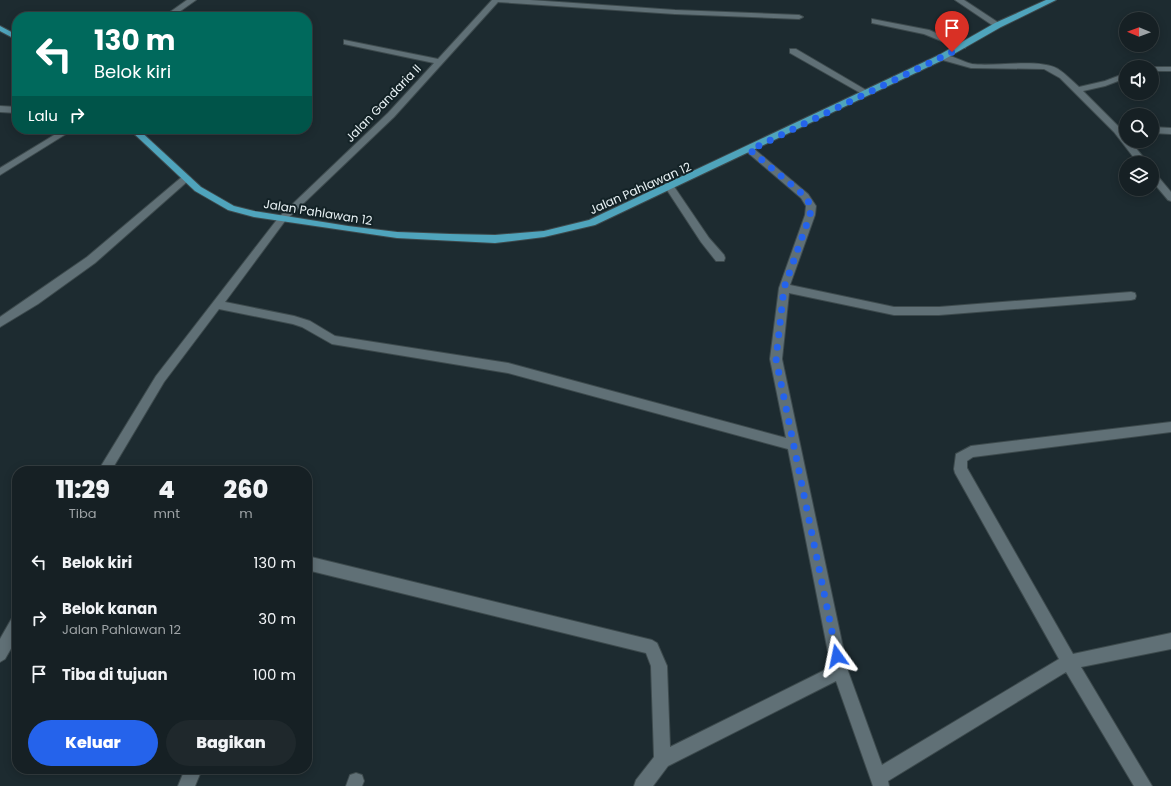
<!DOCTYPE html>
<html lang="id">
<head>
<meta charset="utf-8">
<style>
  :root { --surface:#162024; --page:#1f282c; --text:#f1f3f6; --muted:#9ea3a6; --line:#353e41; --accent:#2563eb }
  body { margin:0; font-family:Poppins,sans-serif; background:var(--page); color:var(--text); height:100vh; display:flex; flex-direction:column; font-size:15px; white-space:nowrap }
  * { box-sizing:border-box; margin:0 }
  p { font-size:13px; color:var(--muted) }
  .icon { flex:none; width:22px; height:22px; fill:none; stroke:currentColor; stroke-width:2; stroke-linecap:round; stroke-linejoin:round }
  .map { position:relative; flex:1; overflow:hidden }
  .sheet { position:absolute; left:12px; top:466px; width:300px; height:308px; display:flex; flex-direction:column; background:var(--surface); border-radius:16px; box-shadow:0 2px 10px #0003,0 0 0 1px var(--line) }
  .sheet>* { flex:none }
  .banner { position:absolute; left:12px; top:12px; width:300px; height:122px; border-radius:16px; box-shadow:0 2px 10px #0003,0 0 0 1px var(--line); background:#00695c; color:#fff; overflow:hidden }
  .needle { width:26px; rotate:271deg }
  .buttons { position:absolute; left:1119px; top:12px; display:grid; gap:8px }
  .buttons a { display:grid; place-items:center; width:40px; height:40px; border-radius:50%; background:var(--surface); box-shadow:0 2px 10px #0003,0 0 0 1px var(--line); font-size:20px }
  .pin { position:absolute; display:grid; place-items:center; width:34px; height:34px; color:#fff; margin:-41px -17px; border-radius:50% 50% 50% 0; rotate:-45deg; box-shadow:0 0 4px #0007 }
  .pin .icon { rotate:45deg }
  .me { position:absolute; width:44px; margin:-22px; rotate:348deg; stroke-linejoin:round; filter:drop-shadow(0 0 3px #0008) }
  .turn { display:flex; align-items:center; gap:14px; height:84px; padding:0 16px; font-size:18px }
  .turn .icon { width:52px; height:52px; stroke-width:2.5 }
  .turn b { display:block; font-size:28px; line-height:34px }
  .then { display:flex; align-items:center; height:38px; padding:0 16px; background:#0003; gap:8px; font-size:15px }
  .eta { display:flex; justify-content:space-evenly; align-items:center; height:68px; text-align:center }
  .eta b { font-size:24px; font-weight:800; line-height:28px }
  .primary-button { display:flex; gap:8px; margin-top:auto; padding:8px 16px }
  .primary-button a { flex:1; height:46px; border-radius:24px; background:var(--accent); color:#fff; font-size:16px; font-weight:800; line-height:46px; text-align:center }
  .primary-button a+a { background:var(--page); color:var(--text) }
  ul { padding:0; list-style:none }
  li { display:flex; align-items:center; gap:12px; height:56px; padding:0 16px }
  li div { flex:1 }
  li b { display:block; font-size:15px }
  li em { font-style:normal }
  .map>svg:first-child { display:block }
</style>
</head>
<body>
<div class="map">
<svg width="1171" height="786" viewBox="0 0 1171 786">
  <rect width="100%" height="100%" fill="#1d2b30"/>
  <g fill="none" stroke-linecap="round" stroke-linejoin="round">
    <defs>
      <path id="minor" d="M187 0H196L172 17H163Z
        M492 0H530L675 10 799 15 803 17 799 19 675 14 498 2 394 117 285 221 225 302 294 316 310 321 335 336 508 363 786 438 770 359 779 288 805 215 806 206 801 198 747 152 746 150 750 147 753 148 808 194 816 206 815 215 790 285 894 307H939L1131 292 1135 293 1136 296 1135 299 1131 300 939 315H894L789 293 782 359 848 671 882 765 1059 659 955 473 954 469 956 454 971 446 1171 422V432L973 457 967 461V468L1073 654 1171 633V649L1081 667 1152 786H1134L1066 672 888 781 889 786H873L836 681 668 766 653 786H634L636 780 654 757 651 666 646 653 307 570V556L652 640 657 643 667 666 670 747 831 667 788 449 508 373 332 344 302 327 293 324 219 309 164 382 111 471H98L156 376 279 217 388 113 434 63 344 44V40L438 59Z
        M955 0H964L1002 25 998 27H995Z
        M872 19 929 30 966 46 965 48H959L924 34 872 23Z
        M790 49H796L871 93 867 95H864L790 53Z
        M939 55C950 53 962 62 972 64 996 67 1038 58 1058 69 1066 74 1072 81 1079 87L1105 81 1126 73V78L1105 86 1083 91 1120 128 1126 136V141H1130L1148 163H1138L1114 132 1060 78 1044 69 971 68 939 59Z
        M1150 67H1171V71H1152V67Z
        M0 106 17 107V113L0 112Z
        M1152 127 1171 128V134L1152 133Z
        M64 129H74L0 175V168Z
        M1152 172 1155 173 1171 192V201L1168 200 1152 181Z
        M186 175 191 178 189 180 95 263 38 304 0 327V317L87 257 183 176Z
        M670 184 673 185 709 238 724 255 725 258 724 261H716L701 242 665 187Z
        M17 616V638L5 659 0 662V639L12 618Z
        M185 769H202L195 786H178Z
        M356 773 362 775 364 781 362 786H346L350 775Z"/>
      <path id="major" d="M1046 0H1056L1001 27 945 59 595 225 544 237 495 243 397 238 254 217 228 210 195 191 129 129H138L201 187 234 206 254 211 348 226 397 232 450 234 495 235 544 231 589 220 939 55 995 23Z
        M0 26 17 35V40L0 31Z"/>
    </defs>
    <use href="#minor" stroke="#3d4a4d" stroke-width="2"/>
    <use href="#major" stroke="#3d4a4d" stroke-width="2"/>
    <use href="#minor" fill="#607076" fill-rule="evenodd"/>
    <use href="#major" fill="#4fa4bc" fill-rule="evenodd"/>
  </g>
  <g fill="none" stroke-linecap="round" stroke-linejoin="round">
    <path stroke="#2563eb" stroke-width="7" stroke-dasharray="0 12.6" d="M837 656 776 359 784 288 810 215 811 206 805 196 750 150 952 52"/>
  </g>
  <g text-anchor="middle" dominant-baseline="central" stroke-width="4" stroke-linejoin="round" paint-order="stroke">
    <g font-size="12" fill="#eaf3f6" stroke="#132226">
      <text transform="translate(383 103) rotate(-46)">Jalan Gandaria II</text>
      <text transform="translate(640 188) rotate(-24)">Jalan Pahlawan 12</text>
      <text transform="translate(318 212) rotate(9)">Jalan Pahlawan 12</text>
    </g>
  </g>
</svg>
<div class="buttons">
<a><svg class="needle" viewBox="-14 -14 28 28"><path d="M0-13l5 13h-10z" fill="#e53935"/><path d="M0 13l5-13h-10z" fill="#9ea3a6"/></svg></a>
<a><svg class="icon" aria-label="sound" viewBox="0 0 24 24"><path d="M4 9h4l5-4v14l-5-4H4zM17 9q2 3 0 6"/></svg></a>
<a><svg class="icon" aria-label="search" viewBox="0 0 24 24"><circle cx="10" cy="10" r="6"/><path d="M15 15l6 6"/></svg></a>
<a><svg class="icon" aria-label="layers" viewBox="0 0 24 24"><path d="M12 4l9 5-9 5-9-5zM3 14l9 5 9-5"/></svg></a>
</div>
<div class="pin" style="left:952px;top:52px;background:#d93025"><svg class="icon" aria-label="arrive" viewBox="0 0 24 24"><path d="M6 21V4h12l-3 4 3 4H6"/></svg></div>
<svg class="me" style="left:837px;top:656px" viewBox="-20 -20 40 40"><path d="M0-17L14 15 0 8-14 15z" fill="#2563eb" stroke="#fff" stroke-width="4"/></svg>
<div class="banner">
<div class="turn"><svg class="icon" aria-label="left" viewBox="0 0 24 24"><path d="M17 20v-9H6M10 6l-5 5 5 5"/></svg><div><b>130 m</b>Belok kiri</div></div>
<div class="then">Lalu<svg class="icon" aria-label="right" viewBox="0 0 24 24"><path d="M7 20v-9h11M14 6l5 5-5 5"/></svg></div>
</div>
<section class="sheet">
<div class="eta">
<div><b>11:29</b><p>Tiba</p></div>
<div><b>4</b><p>mnt</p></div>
<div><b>260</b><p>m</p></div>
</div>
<ul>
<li><svg class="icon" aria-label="left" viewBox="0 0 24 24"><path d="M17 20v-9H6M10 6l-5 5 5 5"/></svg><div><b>Belok kiri</b></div><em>130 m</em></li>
<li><svg class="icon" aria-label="right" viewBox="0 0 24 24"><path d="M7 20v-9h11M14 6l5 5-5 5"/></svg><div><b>Belok kanan</b><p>Jalan Pahlawan 12</p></div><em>30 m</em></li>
<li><svg class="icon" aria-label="arrive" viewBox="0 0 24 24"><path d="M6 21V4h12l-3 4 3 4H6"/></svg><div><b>Tiba di tujuan</b></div><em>100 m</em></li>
</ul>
<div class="primary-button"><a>Keluar</a><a>Bagikan</a></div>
</section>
</div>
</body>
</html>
